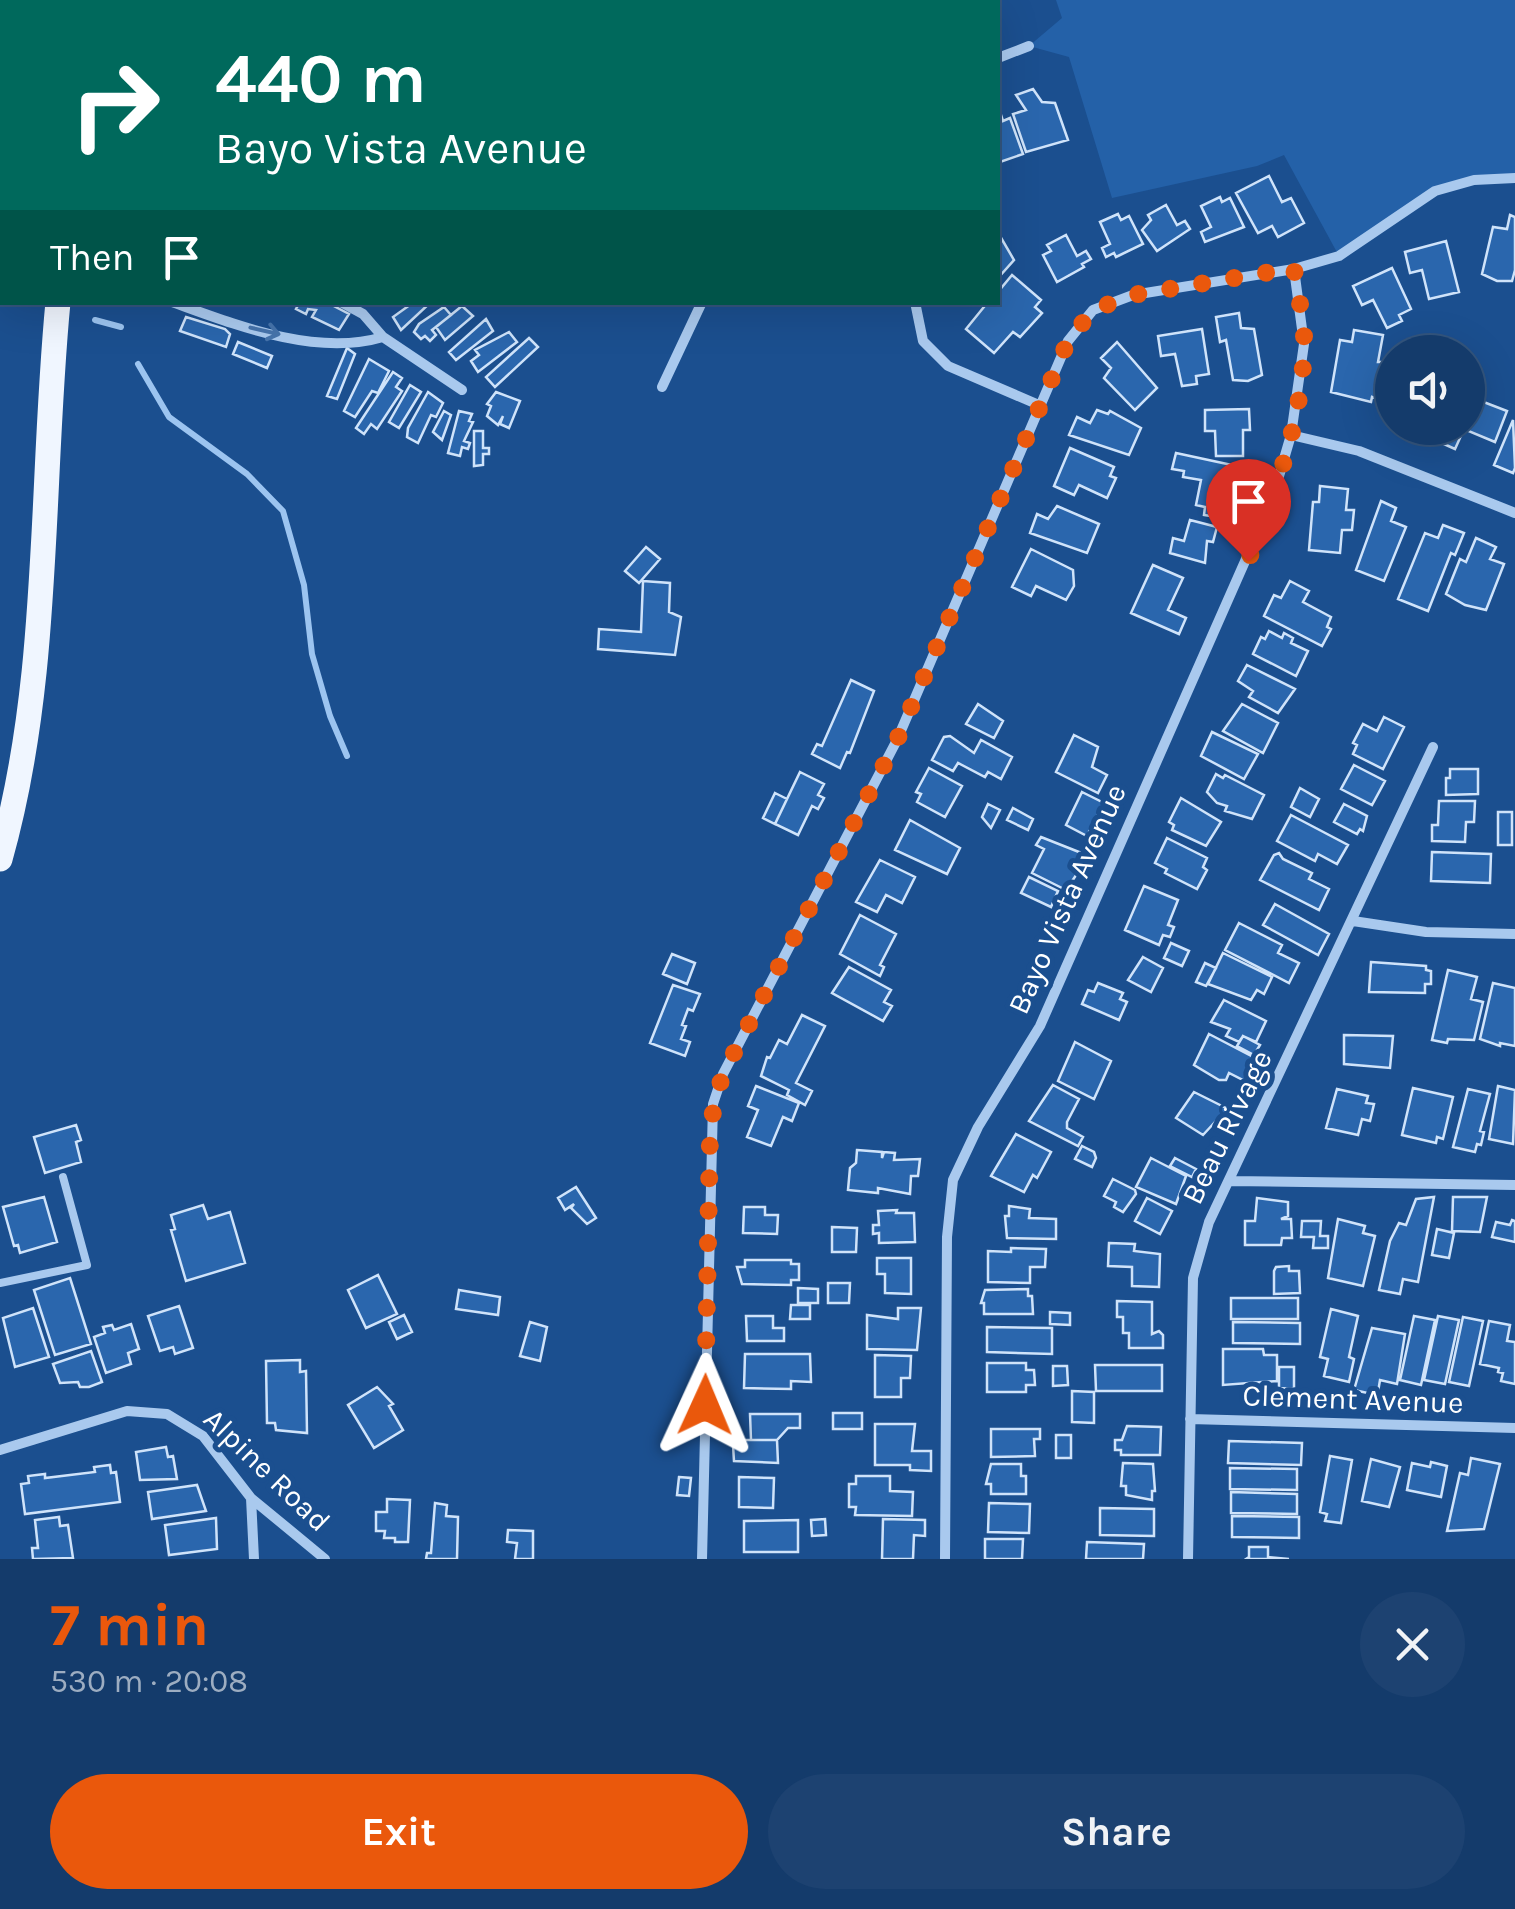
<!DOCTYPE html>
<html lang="en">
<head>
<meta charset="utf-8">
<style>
  :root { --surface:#143b6b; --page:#1d4271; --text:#f1f3f6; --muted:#9dadc1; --line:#33557e; --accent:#ea580c }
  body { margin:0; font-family:Karla,sans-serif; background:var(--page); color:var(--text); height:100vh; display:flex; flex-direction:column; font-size:38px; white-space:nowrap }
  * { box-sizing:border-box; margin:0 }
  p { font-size:32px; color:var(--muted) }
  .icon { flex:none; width:55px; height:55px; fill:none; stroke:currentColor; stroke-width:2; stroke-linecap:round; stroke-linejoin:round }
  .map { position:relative; height:1559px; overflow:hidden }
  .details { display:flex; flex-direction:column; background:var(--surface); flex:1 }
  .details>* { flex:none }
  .guide { position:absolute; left:0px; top:0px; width:1000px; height:305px; box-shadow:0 10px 40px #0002,0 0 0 2px var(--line); background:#00695c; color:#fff; overflow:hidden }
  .fabs { position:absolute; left:1375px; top:335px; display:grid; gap:20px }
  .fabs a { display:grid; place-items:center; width:110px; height:110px; border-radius:50%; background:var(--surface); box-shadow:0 10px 40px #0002,0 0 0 2px var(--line); font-size:50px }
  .pin { position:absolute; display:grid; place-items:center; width:85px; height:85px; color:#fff; margin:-102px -42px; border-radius:50% 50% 50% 0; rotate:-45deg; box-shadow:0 0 10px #0007 }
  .pin .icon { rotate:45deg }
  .me { position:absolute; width:110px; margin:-55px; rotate:1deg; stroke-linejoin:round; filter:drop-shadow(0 0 8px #0008) }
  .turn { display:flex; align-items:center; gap:35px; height:210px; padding:0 50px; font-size:45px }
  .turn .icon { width:130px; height:130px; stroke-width:2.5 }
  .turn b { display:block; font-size:70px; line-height:85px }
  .then { display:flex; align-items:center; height:95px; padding:0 50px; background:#0003; gap:20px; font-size:38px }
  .round { display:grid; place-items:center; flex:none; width:105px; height:105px; border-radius:52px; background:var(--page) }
  .summary { display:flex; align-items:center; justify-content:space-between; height:170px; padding:0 50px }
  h1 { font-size:60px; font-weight:700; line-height:75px; color:var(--accent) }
  .primary-button { display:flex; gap:20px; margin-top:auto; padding:20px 50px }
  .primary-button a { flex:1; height:115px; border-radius:60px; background:var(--accent); color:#fff; font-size:40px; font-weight:700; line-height:115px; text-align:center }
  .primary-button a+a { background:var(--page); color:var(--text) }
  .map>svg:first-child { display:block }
</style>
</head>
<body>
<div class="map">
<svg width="1515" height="1559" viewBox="0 0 1515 1559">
  <rect width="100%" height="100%" fill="#1b4f8f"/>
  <path fill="#2461a8" d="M1056 0H1515V178L1435 191 1339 256 1284 155 1257 166 1112 198 1069 57 1029 46 1062 18Z"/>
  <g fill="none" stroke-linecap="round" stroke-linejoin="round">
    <path stroke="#9cc4f0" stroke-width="6" d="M95 320 121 327
      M138 364 169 417 247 474 283 511 304 585 312 654 330 716 347 756"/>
  </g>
  <path fill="#2a66ad" stroke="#cfe3fa" stroke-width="2.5" d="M1033 89 1042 102 1055 103 1068 140 1026 152 1013 114 1026 110 1016 95Z
    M1001 115 1003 121 1010 118 1023 154 1000 162 998 117Z
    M1269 176 1282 202 1291 198 1304 223 1278 237 1272 226 1258 233 1236 193Z
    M1220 197 1222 202 1230 198 1244 227 1205 242 1201 232 1211 227 1201 206Z
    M1166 205 1177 225 1185 221 1190 229 1157 251 1142 230 1151 220 1148 215Z
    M1118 214 1121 220 1129 216 1143 244 1116 257 1114 253 1106 257 1102 248 1110 244 1100 222Z
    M1510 215 1515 217V270L1512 281H1497L1482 274 1493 227 1507 229Z
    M1066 235 1077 256 1086 251 1091 259 1082 264 1084 267 1057 282 1043 255 1051 251 1047 245Z
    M1000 236 1014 260 998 278V237Z
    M1446 241 1459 292 1429 299 1422 270 1410 273 1405 252Z
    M1392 268 1411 309 1399 315 1402 321 1387 328 1373 300 1362 305 1353 286Z
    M1012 275 1041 300 1035 307 1042 313 1020 337 1013 332 994 353 966 329 988 302H998V292Z
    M300 302H326L349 314 339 330 312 317 316 310 308 309 306 314 296 309Z
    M414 302H431L401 330 393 317Z
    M462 306 473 316 445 340 436 327Z
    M444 307 451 315 432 330 436 335 430 341 425 336 421 339 414 332 419 324Z
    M1239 313 1241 328 1254 329 1262 375 1248 381 1233 380 1226 340 1220 342 1216 317Z
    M186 317 225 329 230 334 226 347 180 331Z
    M486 319 493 331 456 360 449 352Z
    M1202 329 1209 374 1196 376 1197 384 1182 386 1175 354 1161 356 1158 336Z
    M1354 330 1383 335 1378 362H1382L1375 398 1372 397 1371 402 1331 392 1340 340 1352 342Z
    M509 332 517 342 478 372 471 361 479 355 475 350Z
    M529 338 538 347 495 387 486 377Z
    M238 342 272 356 267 368 233 354Z
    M1117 342 1157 388 1135 410 1104 378 1111 368 1101 358Z
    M347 348 355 354 337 399 327 396Z
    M369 359 389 371 378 393 372 391 355 417 344 411Z
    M393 372 402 378 396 387 402 391 377 429 371 424 364 434 356 428Z
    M410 385 421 392 399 428 389 422Z
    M428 392 443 403 436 417 431 415 418 443 407 437 408 428Z
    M496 392 520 401 509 428 500 424 503 416 498 425 487 416 491 406 487 404Z
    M1468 396 1507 411 1495 442 1464 429 1455 449 1435 440 1440 428H1468Z
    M1249 409 1250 430H1243V456H1216L1215 431H1205V410Z
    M1097 410 1108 414 1110 411 1141 428 1129 455 1069 435 1077 417 1090 423Z
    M444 411 451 415 442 440 433 432Z
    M459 411 472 414 469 421 473 422 464 441 470 443 468 449 462 447 460 456 448 453Z
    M1513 420 1515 468 1513 473 1494 465Z
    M474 431H483V448H489V454H483V465L474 466Z
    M1070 448 1114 467 1110 476 1116 478 1107 498 1079 485 1074 495 1054 486Z
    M1176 453 1241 467 1236 487 1231 486 1230 493 1226 492 1217 517 1204 515 1205 507 1196 505 1201 480 1183 477 1184 471 1172 469Z
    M1320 486 1348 489 1346 510H1354L1352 530H1342L1340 553 1309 550 1313 502H1319Z
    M1381 501 1396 508 1391 521 1406 527 1384 581 1356 570Z
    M1057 506 1099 524 1087 553 1030 533 1037 514 1048 519Z
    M1190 520 1217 527 1213 542 1207 541 1205 563 1170 553 1173 538 1184 541Z
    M1443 525 1464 533 1455 555 1451 553 1428 611 1398 599 1425 533 1438 538Z
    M1476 538 1496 547 1490 559 1504 564 1486 610 1465 605 1446 594 1460 559 1466 562Z
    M646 547 660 559 639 583 625 571Z
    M1031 549 1073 570 1074 586 1066 600 1036 586 1031 596 1012 587Z
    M1153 565 1183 578 1168 610 1186 618 1179 634 1131 613Z
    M643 581 670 583 669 612 681 617 675 655 598 649 599 629 641 632Z
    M1290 581 1309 591 1303 602 1331 617 1327 627 1331 629 1322 646 1264 616 1274 595 1281 598Z
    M1269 631 1282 638 1284 633 1293 638 1291 643 1308 651 1296 676 1253 654 1261 637 1265 639Z
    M1247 665 1295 689 1278 713 1249 697 1253 691 1238 681Z
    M851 680 874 691 850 753 847 752 840 768 812 754 817 744 822 746Z
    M978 704 1003 721 994 738 966 724Z
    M1242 704 1278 723 1263 753 1223 731Z
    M1384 717 1404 727 1383 769 1353 754 1357 745 1353 743 1363 724 1377 731Z
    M1212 732 1258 754 1244 779 1201 756Z
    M1074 735 1098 747 1092 767 1107 775 1098 793 1056 772Z
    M950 736 974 753 981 740 1012 757 1001 779 988 772 985 777 958 763 953 771 932 760 944 737Z
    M1354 765 1385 781 1372 805 1341 789Z
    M929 768 962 786 945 817 917 802 921 794 916 792Z
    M1450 769H1478V794L1446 795V778H1450Z
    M800 772 824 784 818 795 824 798 818 809 812 806 798 835 775 824Z
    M1216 774 1223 778 1225 775 1264 795 1252 819 1225 811 1227 806 1217 803 1207 792Z
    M1300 788 1319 799 1310 817 1291 807Z
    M1082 792 1104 803 1087 836 1066 825Z
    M775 793 787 799 775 824 763 818Z
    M1181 798 1221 822 1206 846 1172 830 1174 825 1169 822Z
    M1439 801H1475L1474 822H1466L1465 842 1432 841V825H1438Z
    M988 804 1000 810 991 828 982 817Z
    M1344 804 1367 816 1363 831 1360 829 1357 834 1334 822Z
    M1013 808 1033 819 1028 830 1007 820Z
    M1498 812H1512V845H1498Z
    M1291 815 1348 845 1337 864 1318 854 1315 861 1277 841Z
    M910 820 960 848 947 874 895 850Z
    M1041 837 1084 854 1079 864 1083 865 1066 890 1032 873 1044 849 1036 845Z
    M1167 838 1207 858 1203 867 1207 870 1197 889 1165 873 1167 869 1155 863Z
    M1432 852 1491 854 1490 883 1431 881Z
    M1279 853 1283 859 1312 873 1309 879 1329 889 1319 910 1260 880 1274 855Z
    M880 860 915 877 902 903 886 895 877 912 856 902Z
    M1029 877 1058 891 1051 907 1021 893Z
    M1144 886 1178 900 1168 925 1174 927 1170 937 1163 935 1159 945 1125 930Z
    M1275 904 1329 934 1318 955 1263 925Z
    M860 915 896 934 880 965 884 967 880 976 840 954Z
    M1239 923 1282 945 1278 953 1299 963 1289 983 1225 950Z
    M1171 943 1189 951 1182 966 1164 958Z
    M1223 953 1272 977 1264 994 1257 990 1251 1000 1208 984Z
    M672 954 695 963 687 984 663 974Z
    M1143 957 1163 968 1151 992 1128 980Z
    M1371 962 1426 966V970L1431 971V984H1425V993L1369 992Z
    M1205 963 1216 968 1206 986 1196 982Z
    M849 967 891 990 884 1002 892 1006 883 1021 832 993Z
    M1448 970 1477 977 1471 999 1483 1002 1474 1040 1448 1039 1447 1043 1432 1040Z
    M1098 983 1123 993 1120 999 1127 1002 1119 1020 1082 1004 1088 990 1094 992Z
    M1493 983 1515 988V1046L1500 1043V1046L1480 1039Z
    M673 985 700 994 693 1011 688 1009 682 1025 686 1026 681 1039 690 1042 685 1056 650 1043Z
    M1224 1000 1266 1021 1256 1042 1243 1036 1239 1042 1226 1036 1230 1029 1211 1022Z
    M802 1015 825 1026 796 1083 812 1091 805 1105 787 1095 789 1090 761 1076 767 1057 770 1058 779 1040 787 1044Z
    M1209 1034 1257 1059 1245 1081 1229 1073 1226 1080H1219L1194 1065Z
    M1344 1035 1393 1036 1390 1068 1344 1064Z
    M1243 1036 1260 1045 1254 1055 1237 1046Z
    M1075 1042 1111 1061 1094 1099 1058 1081Z
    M1053 1085 1079 1099 1067 1122V1128L1083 1137 1078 1146 1029 1121Z
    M756 1086 799 1103 792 1121 783 1117 771 1146 747 1137 758 1110 748 1106Z
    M1498 1086 1515 1090 1513 1144 1489 1139Z
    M1413 1088 1453 1097 1443 1139 1437 1137 1436 1143 1402 1135Z
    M1337 1089 1368 1096 1366 1103 1374 1104 1370 1121 1362 1119 1358 1135 1326 1128Z
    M1468 1089 1490 1094 1480 1131 1484 1132 1481 1145 1477 1144 1475 1152 1453 1147Z
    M1194 1092 1228 1109 1220 1125 1215 1122 1203 1135 1176 1118Z
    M76 1125 81 1140 76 1142 81 1162 45 1173 34 1137Z
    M1016 1134 1051 1152 1037 1178 1033 1175 1024 1192 991 1176Z
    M1082 1146 1094 1152 1096 1158 1092 1167 1075 1159Z
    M857 1150 882 1152V1158L884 1152 895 1153 894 1160 920 1159 918 1176H911L910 1194 878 1188V1193L848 1190 850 1168 856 1163Z
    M1151 1158 1186 1176 1176 1204 1136 1187Z
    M1175 1158 1196 1169 1192 1177 1170 1166Z
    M1113 1179 1135 1190 1136 1194 1123 1212 1114 1207 1116 1202 1104 1196Z
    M576 1187 596 1218 587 1224 571 1208 574 1204 565 1210 558 1198Z
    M44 1197 57 1242 20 1253 18 1245 14 1246 3 1207Z
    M1434 1197 1418 1282 1403 1279 1400 1294 1379 1290 1390 1241 1399 1223 1406 1225 1416 1199Z
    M1453 1197H1487L1480 1232 1452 1231Z
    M1147 1198 1172 1211 1160 1234 1135 1221Z
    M1257 1198 1288 1202V1216L1281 1219H1291L1292 1238H1282L1281 1245H1245V1221H1255Z
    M203 1205 208 1219 230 1212 245 1263 186 1281 171 1230 175 1229 171 1215Z
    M1009 1206 1030 1209 1029 1218 1056 1219V1239L1007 1238 1005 1216H1009Z
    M744 1207H765V1215H778L777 1234 743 1233Z
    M897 1210 896 1213H914L915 1242 879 1243V1233L873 1234V1225H879L878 1211Z
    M1338 1219 1365 1226 1363 1233 1375 1236 1363 1286 1328 1278Z
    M1512 1220 1515 1221V1242L1492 1237 1496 1222 1510 1225Z
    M1302 1221H1321L1320 1236H1328V1248H1313L1314 1237H1301Z
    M832 1227 857 1228 856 1252H832Z
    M1437 1229 1454 1233 1449 1258 1432 1255Z
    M1109 1243 1135 1244 1134 1251 1160 1254 1159 1287 1132 1286V1267L1108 1266Z
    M1011 1248 1046 1249 1045 1267H1030V1283L988 1282V1251L1011 1252Z
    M877 1258H911V1294L885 1293V1274H877Z
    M745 1260H791V1264H799V1280H791V1285L742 1284 737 1267H745Z
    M1289 1266V1271H1299L1300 1293 1274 1294V1271L1276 1267Z
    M378 1275 397 1314 366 1328 348 1290Z
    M70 1278 91 1344 55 1355 34 1290Z
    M828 1283H850L849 1303H828Z
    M798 1288 818 1289V1303H798Z
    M1028 1289V1296H1032L1033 1314H984V1303H981L985 1290Z
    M459 1290 500 1297 498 1315 456 1309Z
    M1231 1298H1298V1319H1231Z
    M1117 1301 1152 1302V1334L1159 1331 1163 1335V1348H1129V1333H1123V1317H1117Z
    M791 1305H810V1319H790Z
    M179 1306 193 1348 175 1354 173 1347 160 1351 148 1316Z
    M33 1308 49 1357 15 1367 3 1318Z
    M898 1308H921L917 1350 867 1349V1315L898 1319Z
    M1331 1309 1358 1316 1349 1357 1354 1359 1349 1382 1324 1376 1328 1359 1320 1357Z
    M1050 1312 1070 1313V1325L1050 1324Z
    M404 1315 412 1332 397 1339 389 1322Z
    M746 1316H773V1328H784V1341H747Z
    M1414 1316 1435 1320 1421 1385 1400 1380Z
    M1438 1316 1459 1320 1445 1384 1424 1380Z
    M1463 1317 1483 1321 1469 1386 1449 1382Z
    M1489 1321 1510 1325 1507 1341 1515 1342V1384L1501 1381 1503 1373 1498 1372 1499 1368 1480 1364Z
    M530 1322 547 1327 540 1361 520 1356Z
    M1233 1322 1300 1323V1344L1233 1343Z
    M131 1324 139 1349 128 1353 131 1364 106 1373 94 1337 105 1333 103 1327 112 1325 114 1330Z
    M987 1327 1052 1328V1354L987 1352Z
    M1372 1328 1405 1334 1397 1384 1380 1380 1378 1392 1372 1394 1354 1390Z
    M1223 1349H1263L1264 1355H1277V1381L1223 1385Z
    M91 1351 102 1382 89 1387H80L78 1382 60 1383 53 1364Z
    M745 1354H810L811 1382 791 1381V1389L744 1388Z
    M875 1355 911 1356 910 1378H901V1397H875Z
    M300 1360V1372L306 1371 307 1433 276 1430 275 1423H267L266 1361Z
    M987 1363H1026V1370H1034L1035 1385H1026V1392H987Z
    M1095 1365H1162V1391H1096Z
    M1053 1366H1067L1068 1385 1053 1386Z
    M1279 1367H1294V1389L1279 1388Z
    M377 1387 393 1404 389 1406 403 1430 374 1448 348 1405Z
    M1072 1391 1094 1392V1423L1072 1422Z
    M833 1413H862V1429H833Z
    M750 1414H800V1428H788L777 1440H751Z
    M875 1424H915L912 1451H931V1471L910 1470V1465H875Z
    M1127 1426 1161 1427 1160 1455H1121V1450H1115V1440H1122Z
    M991 1429H1040V1439H1034L1035 1456 991 1457Z
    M1056 1435H1071V1458H1056Z
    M741 1440H777L778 1463 734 1461 733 1445H741Z
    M1229 1441 1302 1443 1301 1465 1228 1463Z
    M166 1447 168 1457 173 1456 177 1479 140 1480 136 1452Z
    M1330 1456 1352 1460 1341 1523 1325 1521 1327 1514 1320 1512Z
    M1471 1458 1500 1464 1484 1529 1447 1531 1460 1473 1468 1475Z
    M1371 1459 1400 1467 1389 1507 1362 1501Z
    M1431 1462 1447 1466 1441 1497 1407 1490 1412 1463 1430 1467Z
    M1123 1463 1153 1464 1155 1491H1152V1500L1126 1495V1486H1121Z
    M991 1464H1021V1476H1026V1494H991V1484H986Z
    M110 1465 111 1473 116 1472 120 1502 25 1514 21 1484 29 1483 28 1476 45 1474V1478L95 1472 94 1467Z
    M1230 1468 1297 1469V1490L1230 1489Z
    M856 1476H890V1491L913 1492 912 1516 855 1515 856 1507H849V1484H856Z
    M679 1477 691 1478 689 1496 677 1495Z
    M739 1477 774 1478 773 1508 739 1507Z
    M197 1485 206 1511 152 1519 148 1492Z
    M1231 1492 1297 1494V1514L1231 1513Z
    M387 1499 410 1500 408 1542H395V1538H384L385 1531H376V1512H387Z
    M435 1503 447 1505 446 1516 458 1517 457 1559H426L427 1553H431Z
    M989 1503 1030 1504 1029 1533 988 1532Z
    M1100 1508 1154 1509V1536L1100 1535Z
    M1232 1516 1299 1517V1538L1232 1537Z
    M59 1517 60 1526 68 1525 73 1558 33 1559 32 1548H38L35 1520Z
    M216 1518 217 1549 169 1555 165 1525Z
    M825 1519 826 1535 812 1536 811 1520Z
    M883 1519 925 1520V1536L914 1535 913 1559H882Z
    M798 1520V1552H744V1521Z
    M508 1530 533 1531V1559H515L517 1543 507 1542Z
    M985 1539H1023L1022 1559H985Z
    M1087 1542 1144 1544 1143 1559H1086Z
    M1249 1547H1268V1557L1289 1559H1246L1249 1557Z"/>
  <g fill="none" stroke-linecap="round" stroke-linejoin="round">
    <path stroke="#a9c9ee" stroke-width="8" d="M216 0 223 2
      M250 2 251 0
      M299 2 301 0
      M334 2 335 0
      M0 1283 87 1265 63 1177"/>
    <path stroke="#a9c9ee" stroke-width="10" d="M711 0 713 2
      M494 2V0
      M998 58 1029 46
      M172 302C236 325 316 357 383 337
      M341 302 363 314 383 337 462 390
      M915 302 923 341 948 366 1039 405
      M662 387 702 302
      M1291 435 1359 451 1515 513
      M1353 921 1426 932 1515 934
      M1229 1181 1515 1185
      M1190 1419 1515 1428
      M0 1450 127 1411 167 1414 203 1436 251 1498 325 1559
      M251 1498 254 1559
      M702 1559 713 1104 723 1074 897 740 1068 341 1093 310 1133 295 1294 269 1339 256 1435 191 1474 180 1515 178
      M945 1559 947 1237 953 1180 978 1127 1040 1026 1272 500 1291 435 1304 344 1294 269
      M1188 1559 1193 1278 1209 1222 1433 747"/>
    <path stroke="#f0f6ff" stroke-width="25" d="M162 2 163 0
      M0 859C51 679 40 487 58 302"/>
  </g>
  <defs><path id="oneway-shaft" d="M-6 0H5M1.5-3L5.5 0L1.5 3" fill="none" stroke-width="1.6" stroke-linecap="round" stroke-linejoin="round" transform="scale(2.5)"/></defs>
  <use stroke="#4674ac" href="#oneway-shaft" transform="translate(265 331) rotate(13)"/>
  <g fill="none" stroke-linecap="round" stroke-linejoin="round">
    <path stroke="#ea580c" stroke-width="18" stroke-dasharray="0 32.4" d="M705 1405 710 1136 714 1104 723 1074 897 740 1068 341 1093 310 1133 295 1294 268C1297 293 1305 320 1304 345 1303 419 1275 493 1248 561"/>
  </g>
  <g text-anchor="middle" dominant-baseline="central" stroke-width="10" stroke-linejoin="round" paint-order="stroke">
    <g font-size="30" fill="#fff" stroke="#1b4f8f">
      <text transform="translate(1067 899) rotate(-66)">Bayo Vista Avenue</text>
      <text transform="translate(1227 1127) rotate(-64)">Beau Rivage</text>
      <text transform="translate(1353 1399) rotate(2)">Clement Avenue</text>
      <text transform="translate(267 1470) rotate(44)">Alpine Road</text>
    </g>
  </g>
</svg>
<div class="fabs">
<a><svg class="icon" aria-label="sound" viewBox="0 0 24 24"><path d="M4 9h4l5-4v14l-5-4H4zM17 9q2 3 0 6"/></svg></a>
</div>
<div class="pin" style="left:1248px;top:561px;background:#d93025"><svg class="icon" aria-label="arrive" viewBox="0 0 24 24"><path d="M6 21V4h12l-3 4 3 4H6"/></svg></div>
<svg class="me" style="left:705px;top:1405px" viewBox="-20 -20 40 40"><path d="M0-17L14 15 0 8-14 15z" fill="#ea580c" stroke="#fff" stroke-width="4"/></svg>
<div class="guide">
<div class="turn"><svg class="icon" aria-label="right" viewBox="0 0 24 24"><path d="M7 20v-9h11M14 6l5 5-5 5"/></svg><div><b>440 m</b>Bayo Vista Avenue</div></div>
<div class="then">Then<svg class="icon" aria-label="arrive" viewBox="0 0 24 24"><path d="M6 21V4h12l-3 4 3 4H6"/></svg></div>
</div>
</div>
<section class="details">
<div class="summary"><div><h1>7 min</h1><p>530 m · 20:08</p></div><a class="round"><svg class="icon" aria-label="close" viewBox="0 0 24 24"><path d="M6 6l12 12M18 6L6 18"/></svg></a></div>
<div class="primary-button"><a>Exit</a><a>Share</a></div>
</section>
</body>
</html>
